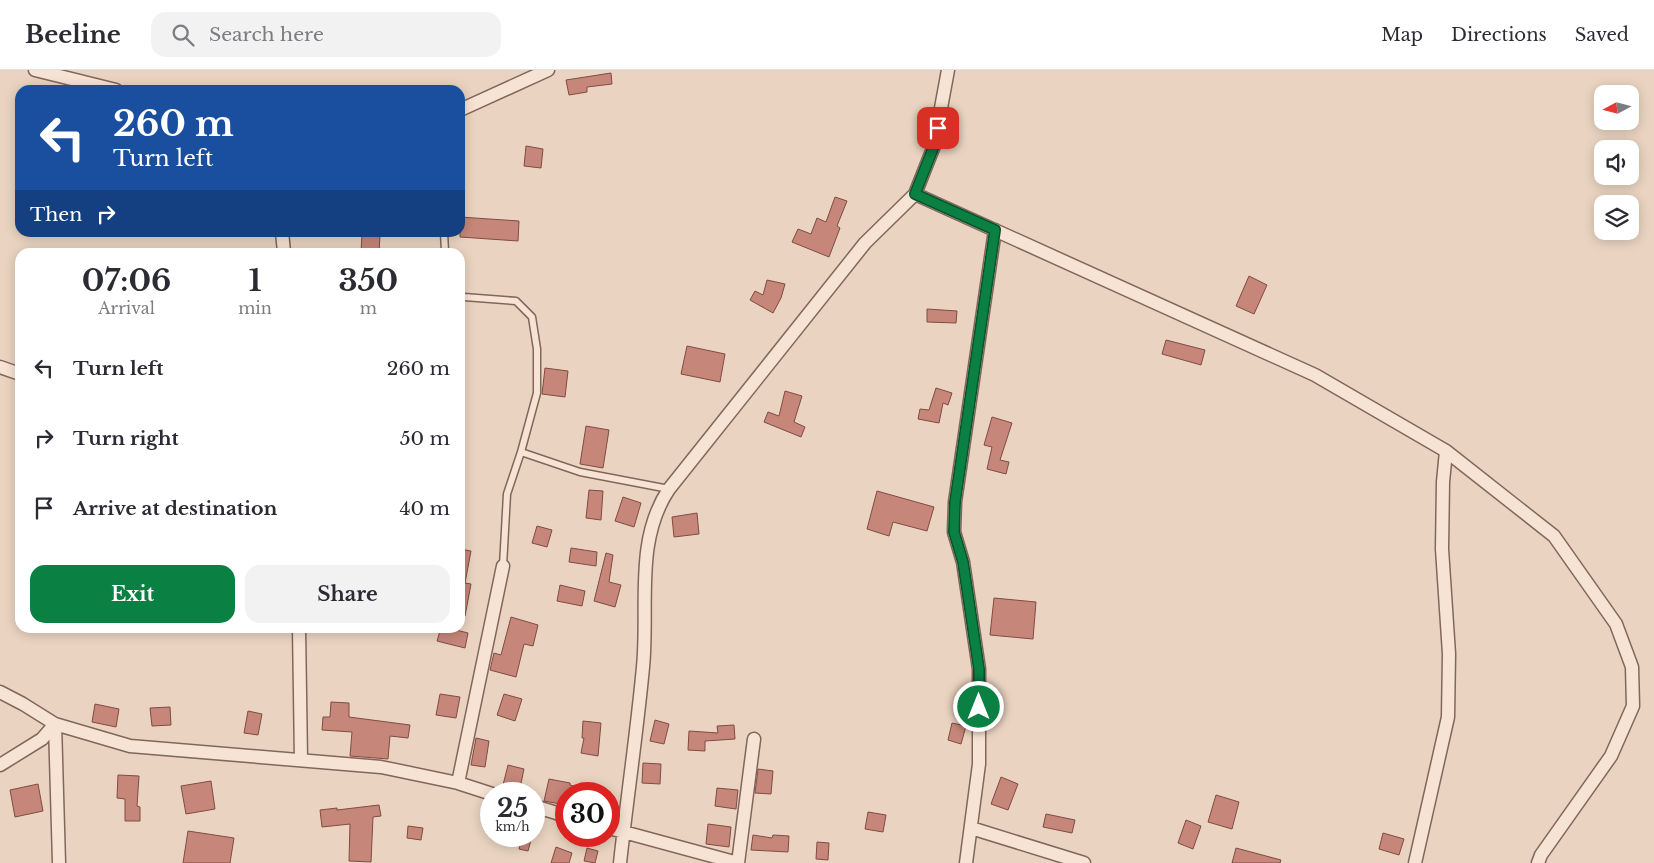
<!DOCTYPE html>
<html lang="en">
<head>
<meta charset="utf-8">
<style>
  :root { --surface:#fff; --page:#f2f2f3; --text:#2b2b33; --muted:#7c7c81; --line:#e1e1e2; --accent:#0b8043 }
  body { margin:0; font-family:"Libre Baskerville",serif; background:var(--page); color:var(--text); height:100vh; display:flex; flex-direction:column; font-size:19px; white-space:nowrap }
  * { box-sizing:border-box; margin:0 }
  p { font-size:16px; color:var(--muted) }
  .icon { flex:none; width:28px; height:28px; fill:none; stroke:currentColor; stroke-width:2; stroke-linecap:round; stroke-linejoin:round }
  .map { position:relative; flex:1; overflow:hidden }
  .side { position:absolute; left:15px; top:178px; width:450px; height:385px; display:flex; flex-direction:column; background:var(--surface); border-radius:15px; box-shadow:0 2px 12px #0003 }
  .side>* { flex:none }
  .banner { position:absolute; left:15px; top:15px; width:450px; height:152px; border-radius:15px; box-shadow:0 2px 12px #0003; background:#1a4fa0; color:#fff; overflow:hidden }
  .needle { width:32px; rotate:263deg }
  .controls { position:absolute; left:1594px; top:15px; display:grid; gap:10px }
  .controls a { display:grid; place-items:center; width:45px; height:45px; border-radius:10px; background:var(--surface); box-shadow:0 2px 12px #0003; font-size:25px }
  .speed { position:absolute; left:480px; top:712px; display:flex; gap:10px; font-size:25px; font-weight:700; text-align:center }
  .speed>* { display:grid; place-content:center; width:65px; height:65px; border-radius:50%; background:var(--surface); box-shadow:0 2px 12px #0003; line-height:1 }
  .speed small { font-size:12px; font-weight:400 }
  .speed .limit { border:8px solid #d22; background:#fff; color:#111 }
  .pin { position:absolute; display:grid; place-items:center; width:42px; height:42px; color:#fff; margin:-21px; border-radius:10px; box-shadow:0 2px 8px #0006 }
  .me { position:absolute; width:55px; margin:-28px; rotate:0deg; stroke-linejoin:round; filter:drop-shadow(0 0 4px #0008) }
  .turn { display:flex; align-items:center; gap:18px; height:105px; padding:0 15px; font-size:22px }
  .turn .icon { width:65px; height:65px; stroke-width:2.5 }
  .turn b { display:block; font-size:35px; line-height:42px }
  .then { display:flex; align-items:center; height:48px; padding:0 15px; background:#0003; gap:10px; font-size:19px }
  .eta { display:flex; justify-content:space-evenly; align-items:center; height:85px; text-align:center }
  .eta b { font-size:30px; font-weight:800; line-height:35px }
  .cta { display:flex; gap:10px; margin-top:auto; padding:10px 15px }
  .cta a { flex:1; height:58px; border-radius:15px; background:var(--accent); color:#fff; font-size:20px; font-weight:800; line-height:58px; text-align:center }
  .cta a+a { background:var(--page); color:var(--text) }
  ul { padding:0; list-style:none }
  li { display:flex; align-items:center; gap:15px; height:70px; padding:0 15px }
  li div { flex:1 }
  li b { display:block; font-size:19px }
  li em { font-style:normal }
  header { display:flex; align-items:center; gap:30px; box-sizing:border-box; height:70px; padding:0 25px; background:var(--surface); border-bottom:1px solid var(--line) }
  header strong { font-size:24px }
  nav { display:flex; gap:28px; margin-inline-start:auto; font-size:18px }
  .search { width:350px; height:45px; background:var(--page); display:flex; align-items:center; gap:12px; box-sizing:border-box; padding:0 18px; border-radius:15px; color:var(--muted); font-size:19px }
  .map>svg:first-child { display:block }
</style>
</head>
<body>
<header>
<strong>Beeline</strong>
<div class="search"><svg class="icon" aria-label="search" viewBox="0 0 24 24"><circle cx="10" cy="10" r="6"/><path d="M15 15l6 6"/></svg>Search here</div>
<nav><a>Map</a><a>Directions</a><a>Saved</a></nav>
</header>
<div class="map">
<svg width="1654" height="793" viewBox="0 0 1654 793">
  <rect width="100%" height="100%" fill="#ead4c1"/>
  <path fill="#c6867a" stroke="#804b42" d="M611 3 612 14 587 17V22L569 25 566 10Z
    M526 76 543 79 541 98 524 96Z
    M835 127 847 131 837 156 840 158 829 187 792 172 798 159 811 164 817 148 826 152Z
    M460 147 519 151 518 171 460 167Z
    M362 164 380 165 379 182H361Z
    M1249 206 1267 215 1254 244 1236 236Z
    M767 210 785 214 781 228 773 243 750 230 755 221 763 225Z
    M927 239 957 241 956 253 927 252Z
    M1166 270 1205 280 1201 295 1162 284Z
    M687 276 725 284 720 312 681 304Z
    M545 298 568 301 565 327 542 324Z
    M936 318 952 323 948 335 943 333 939 353 918 349 920 339 929 340Z
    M785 321 802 326 794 352 805 357 801 367 764 352 768 342 779 346Z
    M992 347 1012 353 1000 390 1009 392 1006 404 987 399 992 377 984 375Z
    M586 356 609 360 603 398 580 394Z
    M589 420 603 421 601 450 586 448Z
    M877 421 934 437 927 461 893 452 889 466 867 459Z
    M623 427 641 433 634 457 615 451Z
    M697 443 699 464 674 467 672 447Z
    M537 456 552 460 547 477 532 473Z
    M571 478 597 482 596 496 569 492Z
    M460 479 471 481 465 513 471 514 465 546H460Z
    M606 483 613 485 609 512 621 515 615 537 594 531Z
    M560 515 585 521 582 536 557 531Z
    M994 528 1036 532 1033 569 990 565Z
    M511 547 538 555 533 576 524 574 516 607 490 600 494 583 501 585Z
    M441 558H448L468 563 465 578 437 571Z
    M440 624 460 627 456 648 436 645Z
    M504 624 522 629 515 651 497 645Z
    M331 632 349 633V647L410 655 408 668 390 666 388 689 350 686 352 662 322 660 323 647H330Z
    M95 634 119 639 116 657 92 652Z
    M170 637 171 655 152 656 150 638Z
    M248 641 262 644 258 665 244 663Z
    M655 650 669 654 664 674 650 671Z
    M583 651 601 653 598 686 581 683 584 668H582Z
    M952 653 966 656 961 674 948 670Z
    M734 655 735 669 705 671V681L688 680 689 661 718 663 717 656Z
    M476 668 489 671 485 697 471 695Z
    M643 693 661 694 660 714 642 713Z
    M508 695 524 699 519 723 502 719Z
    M758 699 773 701 771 724 755 723Z
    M118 705 139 706 137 736 140 737V751H125V729L117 728Z
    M1001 707 1018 714 1008 740 991 734Z
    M549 709 570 713V715L592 722V724H566V735L544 731Z
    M211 711 215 739 186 744 181 716Z
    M38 714 43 741 15 747 10 720Z
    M717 718 738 720 736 739 715 736Z
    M1216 725 1239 732 1232 759 1208 752Z
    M379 735 381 746 373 747 371 792 349 791 350 754 322 757 320 740 337 738V740Z
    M868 742 886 745 883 762 865 759Z
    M1046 744 1075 750 1072 763 1043 757Z
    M1186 750 1201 756 1193 779 1178 773Z
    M708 754 731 757 729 777 706 774Z
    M408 756 423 758 421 770 407 768Z
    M188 761 234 768 230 793H183Z
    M1383 763 1404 769 1399 785 1379 779Z
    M753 765 772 768 773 765 789 766 788 782 751 780Z
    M522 766H532L528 781 519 779Z
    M817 772 829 773 828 790 816 789Z
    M556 777 572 783 569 793H551Z
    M587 778 598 781 595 793 584 791Z
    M1236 778 1281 790 1280 793H1232Z"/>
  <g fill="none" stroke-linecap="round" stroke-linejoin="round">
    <defs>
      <path id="service" d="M444 162 445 182
        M460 224 464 227 516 231 532 247 537 279V323L521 382 507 424 503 496
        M521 382 580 402 669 419"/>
      <path id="minor" d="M35 0 116 20
        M460 40 548 0
        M915 124 1315 305 1446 381 1554 466 1616 554 1632 597 1633 636 1611 686 1541 785 1538 793
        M282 162 284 182
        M0 297 20 304
        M299 558 301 690
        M0 622 23 634 55 654 130 676 381 697 458 713 492 724
        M55 654 59 793
        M0 695 42 669 55 654
        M458 713 503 496
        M534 736 566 746
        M609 758 738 793
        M971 758 1084 793
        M620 793C627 728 637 662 643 597 649 537 634 471 669 419L865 173 915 124 934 76 948 0
        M738 793 754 669
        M966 793 979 694V599L963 492 954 462 955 432 995 160
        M1415 793 1448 647 1449 584 1442 479 1443 412 1446 381"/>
    </defs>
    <use href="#service" stroke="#83665a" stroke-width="9"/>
    <use href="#minor" stroke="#83665a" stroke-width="15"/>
    <use href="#service" stroke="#f6e3d4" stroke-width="6"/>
    <use href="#minor" stroke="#f6e3d4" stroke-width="12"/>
  </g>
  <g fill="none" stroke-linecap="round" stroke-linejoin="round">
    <defs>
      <path id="route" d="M938 58 934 76 915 124 995 160 955 432 954 462 963 492 979 599V637"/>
    </defs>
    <use href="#route" stroke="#07532c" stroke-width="12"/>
    <use href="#route" stroke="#0b8043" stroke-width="9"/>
  </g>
</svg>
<div class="controls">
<a><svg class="needle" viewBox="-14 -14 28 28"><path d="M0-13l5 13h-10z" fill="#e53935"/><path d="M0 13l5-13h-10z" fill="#7c7c81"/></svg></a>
<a><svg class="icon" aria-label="sound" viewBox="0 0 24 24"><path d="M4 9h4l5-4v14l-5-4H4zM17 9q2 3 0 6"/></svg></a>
<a><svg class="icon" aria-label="layers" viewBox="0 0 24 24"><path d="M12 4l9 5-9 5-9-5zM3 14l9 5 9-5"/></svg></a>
</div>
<div class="speed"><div>25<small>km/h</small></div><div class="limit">30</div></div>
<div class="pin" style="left:938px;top:58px;background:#d93025"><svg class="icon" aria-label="arrive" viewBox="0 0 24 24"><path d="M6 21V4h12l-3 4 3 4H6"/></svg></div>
<svg class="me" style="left:979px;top:637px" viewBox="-20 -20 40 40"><circle r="17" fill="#0b8043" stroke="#fff" stroke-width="3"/><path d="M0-11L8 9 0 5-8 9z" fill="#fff"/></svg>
<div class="banner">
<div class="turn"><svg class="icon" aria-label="left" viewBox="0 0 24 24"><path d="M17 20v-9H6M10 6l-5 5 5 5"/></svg><div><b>260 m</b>Turn left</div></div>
<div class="then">Then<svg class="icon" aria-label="right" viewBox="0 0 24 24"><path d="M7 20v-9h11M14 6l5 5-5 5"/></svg></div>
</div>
<section class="side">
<div class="eta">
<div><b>07:06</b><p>Arrival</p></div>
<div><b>1</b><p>min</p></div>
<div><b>350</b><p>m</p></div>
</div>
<ul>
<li><svg class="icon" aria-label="left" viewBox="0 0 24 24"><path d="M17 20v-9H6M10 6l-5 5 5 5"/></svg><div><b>Turn left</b></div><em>260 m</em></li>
<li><svg class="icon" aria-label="right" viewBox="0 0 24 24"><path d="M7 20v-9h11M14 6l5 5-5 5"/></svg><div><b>Turn right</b></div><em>50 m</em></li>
<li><svg class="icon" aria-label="arrive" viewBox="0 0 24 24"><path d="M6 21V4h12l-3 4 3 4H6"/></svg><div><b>Arrive at destination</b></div><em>40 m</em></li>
</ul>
<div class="cta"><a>Exit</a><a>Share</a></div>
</section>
</div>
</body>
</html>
